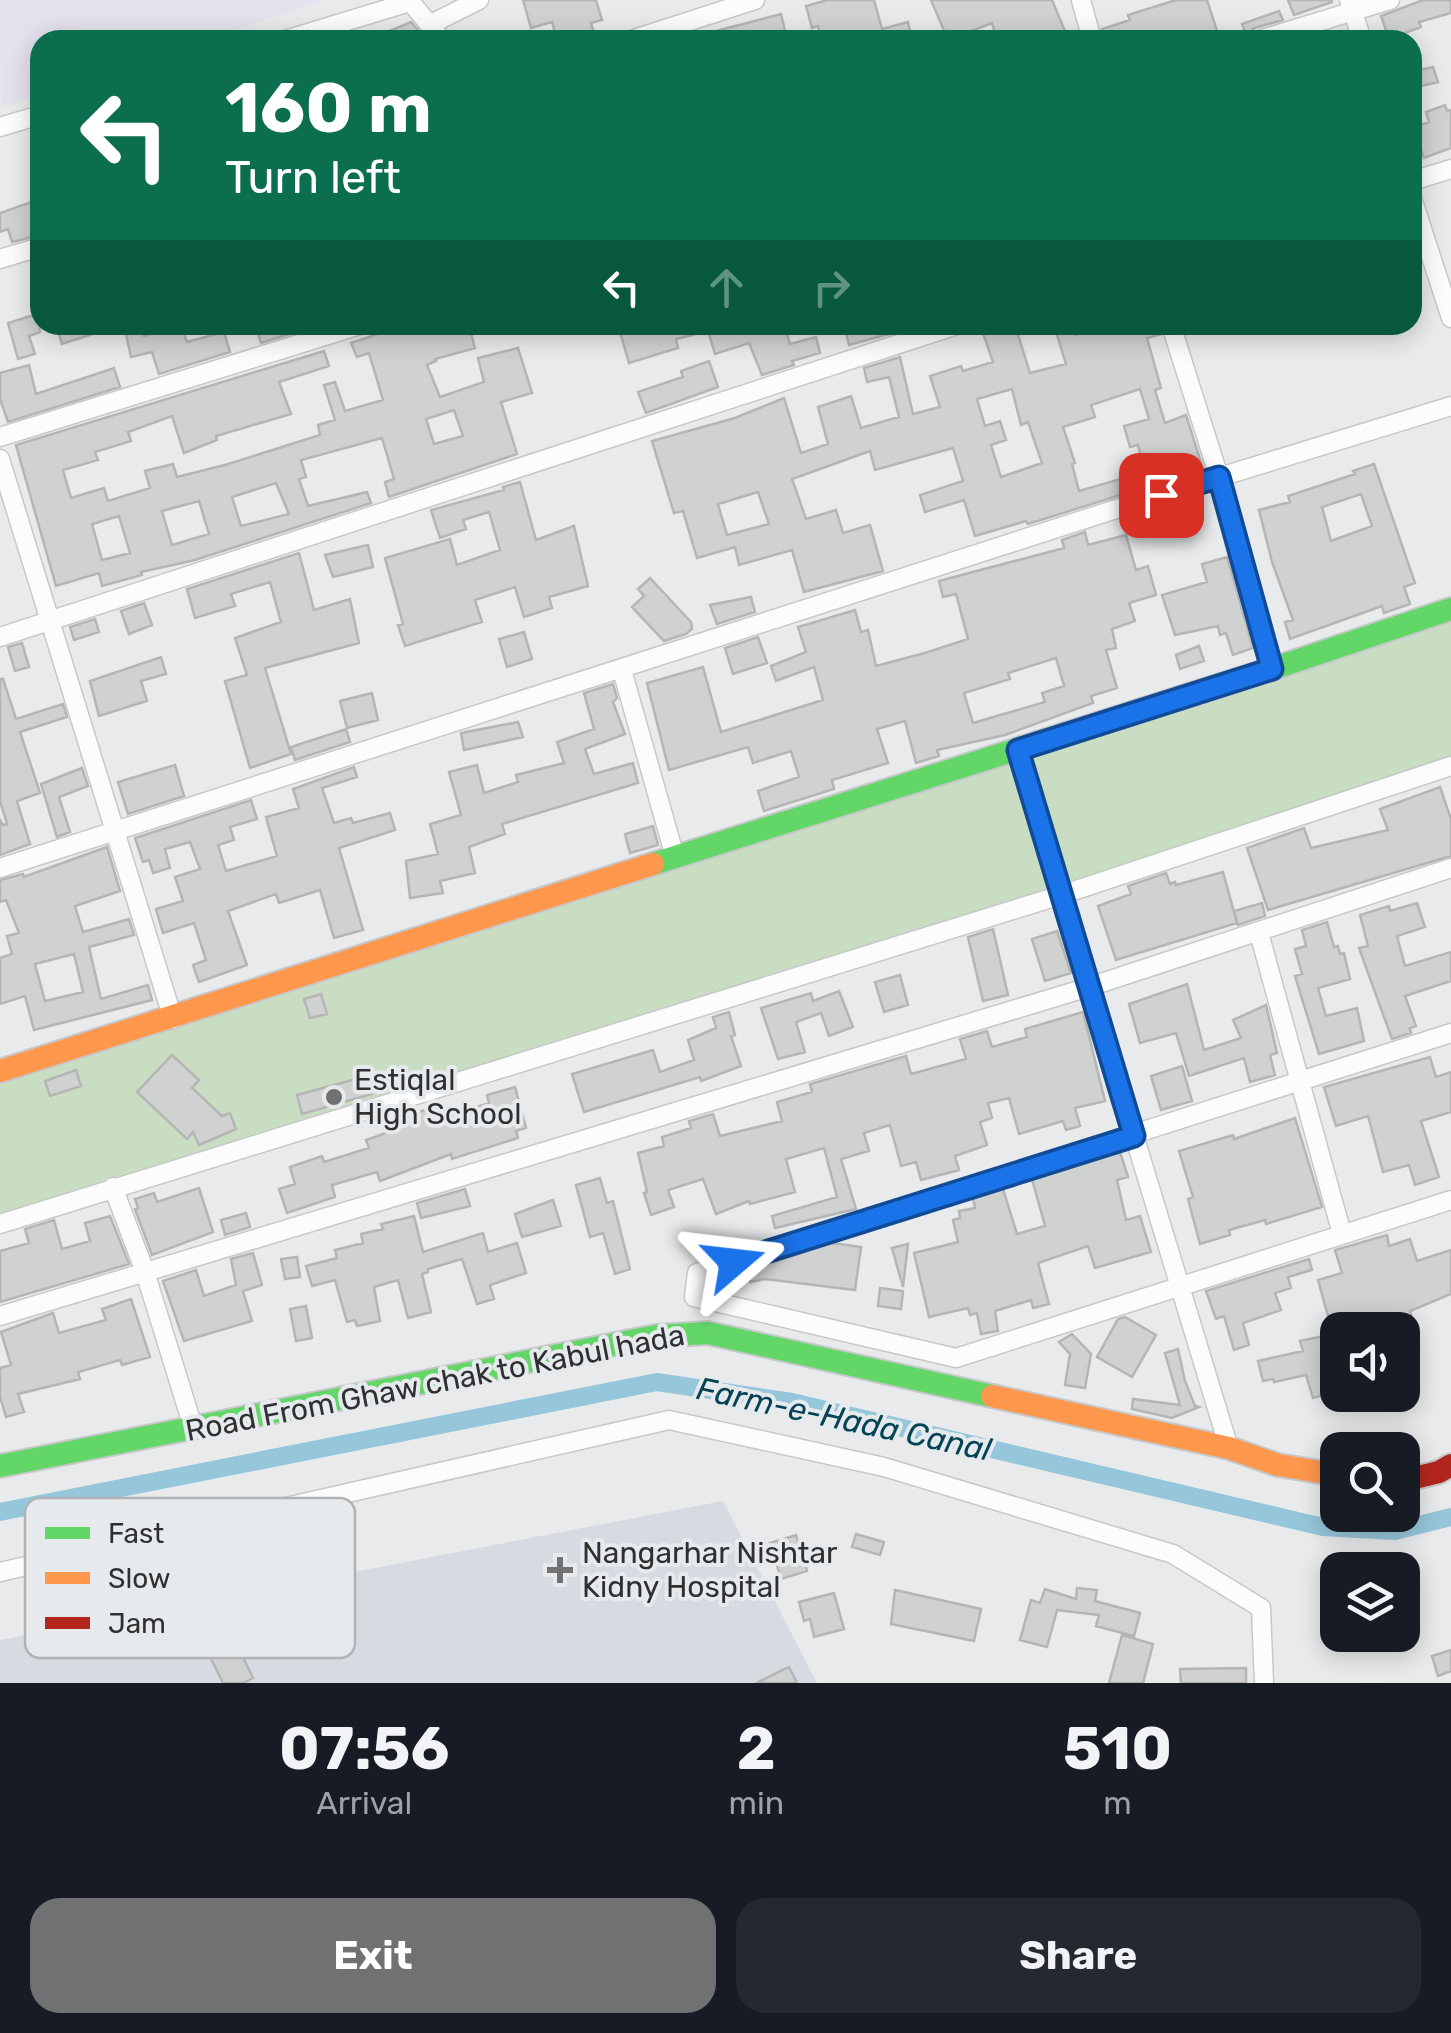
<!DOCTYPE html>
<html lang="en">
<head>
<meta charset="utf-8">
<style>
  :root { --surface:#171b24; --page:#242831; --text:#f1f3f6; --muted:#9ea1a6; --accent:#707173 }
  body { margin:0; font-family:Rubik,sans-serif; background:var(--page); color:var(--text); height:100vh; display:flex; flex-direction:column; font-size:38px; white-space:nowrap }
  * { box-sizing:border-box; margin:0 }
  p { font-size:32px; color:var(--muted) }
  .icon { flex:none; width:55px; height:55px; fill:none; stroke:currentColor; stroke-width:2; stroke-linecap:round; stroke-linejoin:round }
  .map { position:relative; height:1683px; overflow:hidden }
  .panel { display:flex; flex-direction:column; background:var(--surface); flex:1 }
  .panel>* { flex:none }
  .top-card { position:absolute; left:30px; top:30px; width:1392px; height:305px; border-radius:30px; box-shadow:0 5px 25px #0003; background:#0b6e4f; color:#fff; overflow:hidden }
  .tools { position:absolute; left:1320px; top:1312px; display:grid; gap:20px }
  .tools a { display:grid; place-items:center; width:100px; height:100px; border-radius:20px; background:var(--surface); box-shadow:0 5px 25px #0003; font-size:50px }
  .pin { position:absolute; display:grid; place-items:center; width:85px; height:85px; color:#fff; margin:-42px; border-radius:20px; box-shadow:0 5px 15px #0006 }
  .me { position:absolute; width:110px; margin:-55px; rotate:73deg; stroke-linejoin:round; filter:drop-shadow(0 0 8px #0008) }
  .turn { display:flex; align-items:center; gap:35px; height:210px; padding:0 30px; font-size:45px }
  .turn .icon { width:130px; height:130px; stroke-width:2.5 }
  .turn b { display:block; font-size:70px; line-height:85px }
  .lanes { display:flex; align-items:center; height:95px; padding:0 30px; background:#0003; justify-content:center; gap:50px; direction:ltr }
  .lanes .off { opacity:.35 }
  .eta { display:flex; justify-content:space-evenly; align-items:center; height:170px; text-align:center }
  .eta b { font-size:60px; font-weight:700; line-height:70px }
  .cta { display:flex; gap:20px; margin-top:auto; padding:20px 30px }
  .cta a { flex:1; height:115px; border-radius:30px; background:var(--accent); color:#fff; font-size:40px; font-weight:700; line-height:115px; text-align:center }
  .cta a+a { background:var(--page); color:var(--text) }
  .map>svg:first-child { display:block }
</style>
</head>
<body>
<div class="map">
<svg width="1451" height="1683" viewBox="0 0 1451 1683">
  <rect width="100%" height="100%" fill="#e8eaec"/>
  <path fill="#d6dbe2" d="M723 1501 817 1683H0V1640Z"/>
  <path fill="#e5e2ee" d="M0 0H326L204 40H40V94L1 107Z"/>
  <path fill="#c9ddc3" d="M1451 609V766L0 1226V1071Z"/>
  <g fill="none" stroke-linecap="round" stroke-linejoin="round">
    <path stroke="#95c6da" stroke-width="18" d="M0 1512 657 1382 792 1402 1323 1527 1395 1531 1451 1517"/>
  </g>
  <path fill="#d0d1d1" stroke="#b5b5b6" stroke-width="2.5" fill-rule="evenodd" d="M523 0H596L602 20 591 23 596 40H557L552 22 531 28Z
    M828 0H874L882 29 908 22 912 40H822L818 26 812 28 806 6Z
    M931 0H1052L1065 31 1048 35 1050 40H997L992 23 948 40Z
    M1176 0H1207L1220 40H1104L1102 29 1130 20 1128 15Z
    M1288 0H1331L1332 2 1294 15Z
    M1423 0H1451V13L1419 22 1421 27 1389 39 1381 16Z
    M1279 11 1283 20 1254 28 1247 37 1242 24Z
    M781 14 786 35 770 40H702L701 35Z
    M411 22 423 36 414 40H368Z
    M1433 67 1438 82 1412 88V72Z
    M1445 105 1447 111 1451 110V148L1424 158 1413 128 1429 122 1426 112Z
    M40 199V235L12 242 8 229 0 232V213Z
    M40 313V332L29 336 35 354 18 359 8 323Z
    M56 325H111V328L62 344Z
    M124 325H141L144 336 181 325 187 342 224 332 230 352 159 374 152 352 131 357Z
    M255 325H311V327L261 343Z
    M404 325H469L475 348 435 359 436 361 427 365 440 397 484 382 478 358 518 348 532 393 501 402 517 454 389 497 385 482 394 479 382 438 301 460 306 477 299 479 308 506 367 492 371 503 195 560 141 572 142 575 102 586 99 573 56 586 16 445 324 351 329 366 279 382 291 414 216 436 217 440 184 453 172 416 128 432 131 441 95 452 98 460 63 470 71 498 104 488 108 501 150 488 145 471 173 464 177 477 225 465 320 435 318 425 335 420 324 385 335 382 345 411 383 400 369 353 357 357 351 343ZM454 410 463 436 434 444 426 419ZM276 483 289 514 241 526 232 497ZM199 501 209 534 172 545 162 511ZM119 516 130 553 102 560 92 524Z
    M618 325H784L790 344 816 337 820 353 792 361 794 365 762 375 749 343 715 354 708 331 676 339 678 348 629 363Z
    M844 325H890L892 333 849 345Z
    M999 325H1015L1030 373 1066 364 1054 325H1072L1076 335 1105 325H1159L1161 334 1147 338 1161 388 1155 390 1165 423 1186 415 1203 469 1028 524 1026 521 975 536 964 500 925 512 920 495 963 481 953 448 875 470 870 451 792 479 806 519 836 510 843 533 870 525 883 571 804 592 792 550 739 565 735 547 697 558 683 511 674 513 652 441 735 418 784 398 801 453 828 444 818 407 851 396 861 428 899 417 889 377 867 382 864 368 900 357 913 414 940 407 930 376 961 366 963 371 993 362 982 330ZM1012 389 1021 425 1028 422 1042 463 1001 477 991 445 1006 440 1000 421 985 426 977 399ZM1140 389 1149 419 1124 426 1130 447 1138 445 1145 472 1079 491 1072 464 1075 463 1063 427 1095 417 1091 405ZM758 492 769 524 727 535 718 504Z
    M709 361 718 387 646 413 638 392 683 377 681 371Z
    M29 365 36 394 114 368 120 387 8 422 0 399V373Z
    M1374 464 1415 583 1404 587 1410 604 1384 613 1382 606 1290 639 1285 622 1293 620 1272 562 1259 510 1290 502 1288 496 1355 474 1353 471ZM1361 494 1372 526 1331 541 1322 507Z
    M520 482 536 540 574 526 588 586 549 597 552 608 524 617 515 587 475 600 482 622 405 646 398 625 403 624 385 558 450 539 457 565 500 550 489 512 463 520 466 529 440 538 431 510 504 490 503 487Z
    M1085 532 1088 545 1126 535 1136 570 1148 566 1156 595 1129 603 1135 621 1112 629 1116 648 1106 650 1117 688 1091 696 1093 703 1005 735 937 750 939 756 916 763 905 721 877 729 888 763 832 780 834 789 764 811 758 791 799 777 791 751 753 763 748 747 669 770 647 683 703 667 721 732 823 700 814 667 776 681 771 666 806 652 798 627 855 610 861 632 868 630 876 666 925 653 968 639 956 594 943 597 939 581 1064 548 1062 540ZM1056 658 1064 686 1042 693 1045 702 973 723 964 693 1010 679 1008 673Z
    M368 545 373 567 333 577 325 555Z
    M299 553 314 610 350 599 359 643 265 668 291 754 250 768 225 681 247 675 235 638 281 622 270 582 231 594 235 606 195 618 187 589Z
    M1227 557 1253 648 1233 655 1226 633 1220 635 1218 626 1175 635 1162 595 1207 582 1202 564Z
    M650 578 691 622 692 629 686 634 664 641 632 607 644 596 638 589Z
    M751 597 755 612 717 624 710 605Z
    M144 603 152 625 129 634 121 611Z
    M95 619 99 632 74 640 70 627Z
    M524 632 532 659 507 667 499 639Z
    M758 637 767 663 733 674 725 648Z
    M22 643 29 667 15 671 8 647Z
    M1199 646 1204 661 1180 669 1176 655Z
    M161 657 166 674 141 681 147 701 99 716 90 681Z
    M0 679H3L16 719 63 704 67 717 20 732 40 793 17 801 30 844 0 855V820L3 825 7 824 0 801Z
    M613 684 617 698 613 702 625 734 585 749 594 774 633 763 638 783 502 824 505 834 469 847 475 873 440 881 443 893 410 898 406 861 438 854 430 824 461 815 449 772 477 765 484 793 518 782 516 775 564 763 557 742 594 729 584 693Z
    M372 693 378 720 347 728 340 701Z
    M518 722 523 737 464 750 461 733Z
    M346 729 350 742 295 760 291 747Z
    M175 765 184 796 128 814 118 782Z
    M354 767 357 777 322 788 334 823 351 818 353 823 390 813 395 830 339 848 363 930 334 938 320 890 279 903 276 894 228 911 247 965 199 982 193 965 206 960 194 923 163 933 156 909 183 901 175 877 200 869 190 842 165 849 170 868 153 873 149 860 143 862 135 838 251 800 257 819 230 827 234 840 218 845 226 871 277 856 266 817 299 808 293 789Z
    M82 768 88 786 59 797 70 832 57 837 41 784Z
    M1440 787 1451 819V856L1268 910 1247 848 1304 828 1311 848 1388 830 1380 809Z
    M653 826 658 845 630 853 625 834Z
    M107 847 120 891 75 906 83 932 129 919 134 935 89 947 101 999 148 985 152 1000 34 1030 25 996 0 1004V958L12 954 7 936 19 933 6 900 0 902V880L23 874 24 877ZM74 954 83 992 45 1001 35 964Z
    M1223 872 1237 923 1116 960 1098 906 1131 894 1128 886 1166 873 1170 884 1175 882 1176 885Z
    M1262 903 1265 916 1238 925 1234 911Z
    M1417 903 1425 927 1397 936 1405 966 1451 952V981L1405 996 1416 1026 1410 1028 1411 1033 1392 1039 1359 948 1368 946 1360 915 1389 906 1390 911Z
    M1327 922 1334 947 1338 946 1340 954 1344 953 1350 979 1318 988 1326 1016 1357 1008 1364 1041 1319 1054 1295 976 1302 974 1295 949 1306 946 1302 930Z
    M993 929 1008 995 983 1001 968 937Z
    M1057 931 1071 973 1045 981 1032 939Z
    M900 975 908 1005 884 1012 875 982Z
    M1187 984 1204 1050 1241 1038 1233 1020 1266 1005 1277 1053 1270 1055 1275 1075 1250 1082 1244 1058 1189 1076 1176 1033 1140 1043 1129 1004Z
    M839 991 853 1027 829 1036 821 1013 796 1022 805 1052 778 1059 761 1008 811 993 813 1001Z
    M321 994 327 1014 310 1018 304 999Z
    M729 1012 735 1035 731 1036 741 1066 701 1081 700 1077 584 1112 572 1074 653 1050 660 1072 694 1060 688 1040 716 1028 713 1017Z
    M1083 1012 1105 1101 1075 1108 1080 1126 1066 1130 1063 1121 1019 1134 1009 1098 988 1103 992 1118 980 1122 987 1145 955 1156 959 1170 921 1180 916 1162 901 1166 890 1125 864 1133 869 1151 841 1159 856 1209 775 1228 772 1216 837 1197 824 1148 786 1159 795 1192 750 1204 749 1201 716 1214 703 1179 668 1190 674 1207 651 1215 644 1193 647 1192 638 1153 664 1146 662 1137 691 1128 689 1121 713 1114 720 1136 782 1121 777 1102 812 1092 810 1084 906 1056 911 1074 966 1059 960 1039 987 1031 992 1047 1027 1037 1025 1029Z
    M172 1055 199 1080 192 1088 222 1116 230 1113 236 1129 199 1145 193 1132 187 1139 137 1092Z
    M1430 1057 1436 1077 1451 1072V1112L1421 1121 1439 1177 1415 1185 1409 1165 1383 1172 1368 1116 1336 1126 1324 1087Z
    M1182 1066 1192 1101 1161 1110 1151 1076Z
    M76 1070 81 1086 50 1096 45 1081Z
    M367 1076 372 1094 302 1114 297 1095Z
    M515 1087 526 1128 516 1131 518 1138 452 1159 451 1154 380 1181 377 1172 332 1185 335 1197 287 1213 279 1189 295 1184 290 1167 322 1156 324 1162 369 1148 366 1140 400 1128 397 1118 425 1110 427 1115 451 1107 453 1115 489 1103 487 1095Z
    M1295 1118 1322 1207 1266 1224 1265 1220 1229 1230 1230 1235 1200 1244 1188 1199 1193 1197 1179 1151 1233 1135 1234 1139Z
    M1120 1152 1128 1177 1117 1180 1126 1220 1140 1216 1151 1252 1095 1268 1088 1246 1038 1263 1049 1304 1033 1308 1031 1300 995 1311 998 1331 981 1334 977 1313 970 1315 968 1308 929 1317 914 1253 958 1242 953 1220 960 1218 959 1211 975 1208 973 1198 1003 1189 1017 1234 1045 1226 1032 1179Z
    M600 1178 607 1203 613 1201 630 1269 615 1274 603 1233 590 1237 576 1185Z
    M199 1188 213 1232 152 1255 135 1209 138 1208 135 1199 154 1193 157 1202Z
    M465 1189 470 1206 421 1218 417 1203Z
    M553 1200 561 1226 522 1237 515 1214Z
    M246 1213 250 1227 225 1235 221 1220Z
    M110 1216 129 1264 0 1302V1251L29 1243 25 1229 54 1220 62 1249 90 1241 85 1223Z
    M414 1216 423 1252 483 1233 488 1252 517 1243 526 1273 490 1285 494 1299 477 1304 462 1259 428 1269V1272L422 1274 431 1312 408 1318 398 1280 374 1287 380 1321 357 1326 355 1320 347 1322 335 1280 312 1286 306 1266 337 1258 335 1250 363 1243 361 1234 383 1229 381 1224Z
    M1387 1235 1389 1246 1410 1239 1417 1261 1451 1250V1294L1410 1311 1415 1330H1391L1390 1323 1359 1330H1332L1318 1280 1342 1273 1335 1250Z
    M832 1243 861 1247 855 1290 765 1279 750 1282 749 1270Z
    M908 1244 903 1287 892 1248Z
    M253 1253 262 1285 243 1291 252 1321 184 1341 163 1281 196 1270 204 1296 236 1285 231 1259Z
    M297 1257 300 1277 285 1279 281 1259Z
    M1309 1259 1312 1270 1288 1277 1291 1288 1275 1293 1281 1310 1243 1323 1249 1345 1234 1350 1224 1316 1216 1319 1206 1291Z
    M880 1288 903 1291 901 1309 878 1306Z
    M131 1299 150 1357 122 1365 120 1360 78 1372 80 1379 18 1394 24 1412 6 1417 0 1397V1368L11 1365 1 1332 53 1313 59 1333 106 1320 102 1309Z
    M306 1306 312 1338 296 1341 290 1309Z
    M1125 1317 1156 1335 1132 1377 1097 1357 1118 1319Z
    M1338 1333V1391L1313 1398 1306 1375 1274 1382 1273 1379 1263 1381 1258 1361 1303 1351 1300 1341Z
    M1072 1334 1091 1354 1085 1388 1065 1385 1070 1354 1059 1342Z
    M1178 1349 1185 1381 1195 1406 1199 1407 1172 1418 1132 1409 1133 1399 1180 1405 1165 1353Z
    M856 1534 884 1542 880 1555 852 1547Z
    M796 1535 807 1571 781 1579 770 1543Z
    M1077 1588 1097 1590 1095 1601 1140 1613 1134 1636 1096 1626 1099 1615 1057 1610 1047 1647 1020 1640 1031 1600 1040 1603 1045 1589 1076 1599Z
    M895 1590 981 1609 974 1641 891 1624Z
    M834 1593 844 1629 814 1637 810 1619 804 1621 799 1602Z
    M217 1604 253 1678 243 1683H223L191 1617Z
    M1122 1635 1153 1644 1143 1683H1109Z
    M1451 1650V1671L1438 1676 1432 1656Z
    M789 1667 797 1683H756Z
    M1246 1668V1683H1181L1180 1669Z"/>
  <g fill="none" stroke-linecap="round" stroke-linejoin="round">
    <defs>
      <path id="street" d="M409 0 442 40
        M1081 0 1092 40
        M1349 0 1362 40
        M429 25 479 0
        M285 40 410 2
        M631 40 755 0
        M1259 40 1390 0
        M0 127 40 115
        M1412 181 1451 169
        M1412 198 1451 318
        M0 259 40 247
        M1171 325 1219 477 1272 669
        M0 437 360 325
        M0 459 173 1019
        M0 637 957 325
        M622 670 675 857
        M1017 750 1229 1448
        M0 868 1132 504 1451 406
        M1259 933 1342 1234
        M1451 1033 697 1273 694 1297 956 1358 1451 1200
        M113 1187 145 1272 193 1427
        M0 1224 1061 895 1451 766
        M0 1316 1089 987 1451 868
        M0 1572 669 1420 884 1467 1173 1554 1261 1608 1264 1683"/>
      <path id="fast" d="M653 864 1272 669 1451 609
        M0 1466 656 1336 708 1333 992 1396"/>
      <path id="slow" d="M0 1071 653 864
        M992 1396 1229 1448 1278 1465 1338 1475"/>
      <path id="jam" d="M1402 1481 1439 1472 1451 1465"/>
    </defs>
    <use href="#street" stroke="#c7c8ca" stroke-width="21"/>
    <use href="#fast" stroke="#c7c8ca" stroke-width="26"/>
    <use href="#slow" stroke="#c7c8ca" stroke-width="26"/>
    <use href="#jam" stroke="#c7c8ca" stroke-width="26"/>
    <use href="#street" stroke="#fcfcfc" stroke-width="18"/>
    <use href="#fast" stroke="#63d668" stroke-width="22"/>
    <use href="#slow" stroke="#ff974d" stroke-width="22"/>
    <use href="#jam" stroke="#b3261e" stroke-width="22"/>
  </g>
  <g fill="none" stroke-linecap="round" stroke-linejoin="round">
    <defs>
      <path id="route" d="M734 1262 1134 1136 1018 750 1272 669 1219 477 1161 495"/>
    </defs>
    <use href="#route" stroke="#114b97" stroke-width="25"/>
    <use href="#route" stroke="#1a73e8" stroke-width="18"/>
  </g>
  <g fill="#707173" stroke="#e7eaed" stroke-width="4">
    <circle cx="334" cy="1097" r="10"/>
    <path d="M555 1555h10v10h10v10h-10v10h-10v-10h-10v-10h10z"/>
  </g>
  <g text-anchor="middle" dominant-baseline="central" stroke-width="8" stroke-linejoin="round" paint-order="stroke">
    <g font-size="30" fill="#2f3032" stroke="#e7eaed" text-anchor="start">
      <text x="354" y="1080">Estiqlal<tspan x="354" dy="34">High School</tspan></text>
      <text x="582" y="1553">Nangarhar Nishtar<tspan x="582" dy="34">Kidny Hospital</tspan></text>
    </g>
    <g font-size="30" fill="#2f3032" stroke="#e7eaed">
      <text transform="translate(435 1383) rotate(-11)">Road From Ghaw chak to Kabul hada</text>
    </g>
    <g font-size="32" font-style="italic" fill="#054356" stroke="#e7eaed">
      <text transform="translate(844 1419) rotate(12)">Farm-e-Hada Canal</text>
    </g>
  </g>
  <rect x="25" y="1498" width="330" height="160" rx="15" fill="#e7eaed" stroke="#b0b2b5" stroke-width="2.5"/>
  <rect x="45" y="1527" width="45" height="12" fill="#63d668"/>
  <rect x="45" y="1572" width="45" height="12" fill="#ff974d"/>
  <rect x="45" y="1617" width="45" height="12" fill="#b3261e"/>
  <g font-size="28" fill="#2f3032">
    <text x="108" y="1543">Fast</text>
    <text x="108" y="1588">Slow</text>
    <text x="108" y="1633">Jam</text>
  </g>
</svg>
<div class="tools">
<a><svg class="icon" aria-label="sound" viewBox="0 0 24 24"><path d="M4 9h4l5-4v14l-5-4H4zM17 9q2 3 0 6"/></svg></a>
<a><svg class="icon" aria-label="search" viewBox="0 0 24 24"><circle cx="10" cy="10" r="6"/><path d="M15 15l6 6"/></svg></a>
<a><svg class="icon" aria-label="layers" viewBox="0 0 24 24"><path d="M12 4l9 5-9 5-9-5zM3 14l9 5 9-5"/></svg></a>
</div>
<div class="pin" style="left:1161px;top:495px;background:#d93025"><svg class="icon" aria-label="arrive" viewBox="0 0 24 24"><path d="M6 21V4h12l-3 4 3 4H6"/></svg></div>
<svg class="me" style="left:734px;top:1262px" viewBox="-20 -20 40 40"><path d="M0-17L14 15 0 8-14 15z" fill="#1a73e8" stroke="#fff" stroke-width="4"/></svg>
<div class="top-card">
<div class="turn"><svg class="icon" aria-label="left" viewBox="0 0 24 24"><path d="M17 20v-9H6M10 6l-5 5 5 5"/></svg><div><b>160 m</b>Turn left</div></div>
<div class="lanes"><svg class="icon" aria-label="left" viewBox="0 0 24 24"><path d="M17 20v-9H6M10 6l-5 5 5 5"/></svg><svg class="icon off" aria-label="ahead" viewBox="0 0 24 24"><path d="M12 20V5M6 11l6-6 6 6"/></svg><svg class="icon off" aria-label="right" viewBox="0 0 24 24"><path d="M7 20v-9h11M14 6l5 5-5 5"/></svg></div>
</div>
</div>
<section class="panel">
<div class="eta">
<div><b>07:56</b><p>Arrival</p></div>
<div><b>2</b><p>min</p></div>
<div><b>510</b><p>m</p></div>
</div>
<div class="cta"><a>Exit</a><a>Share</a></div>
</section>
</body>
</html>
